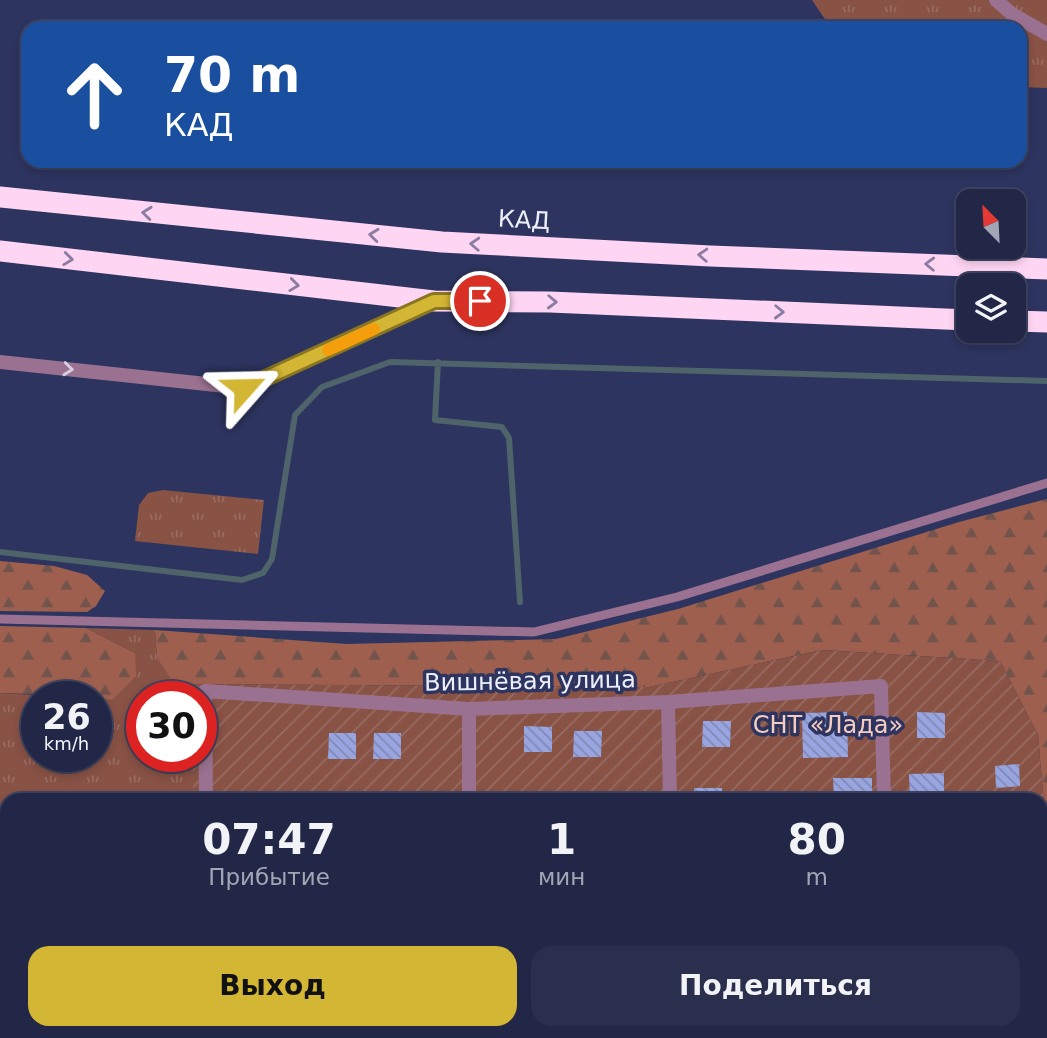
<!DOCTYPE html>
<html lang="ru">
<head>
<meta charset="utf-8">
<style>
  :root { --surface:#222747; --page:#2a2f4e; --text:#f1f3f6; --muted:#a2a5b4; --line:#3f4460; --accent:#d4b635 }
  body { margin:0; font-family:"DejaVu Sans",sans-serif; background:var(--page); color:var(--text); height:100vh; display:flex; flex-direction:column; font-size:26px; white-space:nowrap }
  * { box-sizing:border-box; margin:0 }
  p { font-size:23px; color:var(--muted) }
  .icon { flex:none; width:38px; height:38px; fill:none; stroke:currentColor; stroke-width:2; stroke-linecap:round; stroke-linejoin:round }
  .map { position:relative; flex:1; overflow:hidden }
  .drawer { position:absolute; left:0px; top:793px; width:1048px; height:247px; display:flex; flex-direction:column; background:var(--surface); border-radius:21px 21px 0 0; box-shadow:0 4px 10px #0003,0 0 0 2px var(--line) }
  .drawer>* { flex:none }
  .top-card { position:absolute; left:21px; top:21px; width:1006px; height:147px; border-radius:21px; box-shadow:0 4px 10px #0003,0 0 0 2px var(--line); background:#1a4fa0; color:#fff; overflow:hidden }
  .needle { width:46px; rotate:336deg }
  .tools { position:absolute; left:956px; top:189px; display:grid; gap:14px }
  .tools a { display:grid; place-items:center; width:70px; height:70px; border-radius:14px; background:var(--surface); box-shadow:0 4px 10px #0003,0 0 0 2px var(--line); font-size:35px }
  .speed { position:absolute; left:21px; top:681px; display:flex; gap:14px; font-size:35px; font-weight:700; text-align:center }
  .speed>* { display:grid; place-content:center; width:91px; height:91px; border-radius:50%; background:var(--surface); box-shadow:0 4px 10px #0003,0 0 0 2px var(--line); line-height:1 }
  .speed small { font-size:18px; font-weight:400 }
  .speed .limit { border:10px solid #d22; background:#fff; color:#111 }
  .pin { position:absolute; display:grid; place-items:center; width:60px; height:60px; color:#fff; margin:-30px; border:4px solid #fff; border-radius:50%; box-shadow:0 2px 7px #0007 }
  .me { position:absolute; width:77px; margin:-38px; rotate:65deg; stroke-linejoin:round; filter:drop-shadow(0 0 5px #0008) }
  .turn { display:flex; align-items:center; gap:24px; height:147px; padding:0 28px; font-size:32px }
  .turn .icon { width:91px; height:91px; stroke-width:2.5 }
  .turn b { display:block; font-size:49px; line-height:60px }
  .eta { display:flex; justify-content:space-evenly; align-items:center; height:119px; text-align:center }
  .eta b { font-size:42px; font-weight:600; line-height:49px }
  .action { display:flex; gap:14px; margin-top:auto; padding:14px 28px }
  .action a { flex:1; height:80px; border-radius:21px; background:var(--accent); color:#111; font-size:28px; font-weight:600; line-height:80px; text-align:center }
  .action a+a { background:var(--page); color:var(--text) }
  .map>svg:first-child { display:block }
</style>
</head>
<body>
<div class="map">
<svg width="1047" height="1038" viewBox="0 0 1047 1038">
  <defs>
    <pattern id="grass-tufts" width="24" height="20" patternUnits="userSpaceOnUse" patternTransform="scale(1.75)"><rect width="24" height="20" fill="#885245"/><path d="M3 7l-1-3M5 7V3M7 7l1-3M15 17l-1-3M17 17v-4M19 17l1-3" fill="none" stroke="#996b61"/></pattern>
    <pattern id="forest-firs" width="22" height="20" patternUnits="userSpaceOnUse" patternTransform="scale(1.75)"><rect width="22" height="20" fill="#9f5f4e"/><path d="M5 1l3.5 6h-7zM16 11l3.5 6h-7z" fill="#73544c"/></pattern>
    <pattern id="garden-furrows" width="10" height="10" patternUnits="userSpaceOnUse" patternTransform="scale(1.75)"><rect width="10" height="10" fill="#885245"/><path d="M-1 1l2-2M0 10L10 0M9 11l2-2" fill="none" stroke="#996b61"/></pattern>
    <pattern id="building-back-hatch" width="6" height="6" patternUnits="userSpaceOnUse" patternTransform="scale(1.75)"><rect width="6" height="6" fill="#98a5e1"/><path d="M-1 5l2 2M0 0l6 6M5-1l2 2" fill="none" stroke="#8089b4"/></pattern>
  </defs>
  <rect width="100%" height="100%" fill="#2d345f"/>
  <path fill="url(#grass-tufts)" d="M812 0H1047V88L1020 87V28H831Z
    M163 490 264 500 258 554 135 541 139 505 148 493Z
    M86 628 155 630 157 658 172 680 192 684V696H142V756H193V800H7V1032H191V1038H0V693L53 696H37V756H96V699L112 700 135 653Z"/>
  <path fill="url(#forest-firs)" d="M1047 499V1038H902L901 1033 1041 1032V808L1044 805 1038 735 1000 661 822 650 649 687 192 684 172 681 157 658 155 630 347 644 556 639 678 609 959 522Z
    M0 561 54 566 87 575 105 591 96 606 87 612 0 611Z
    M0 626 86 628 135 653 136 676 112 700 96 699V696L0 693Z"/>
  <path fill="url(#garden-furrows)" d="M822 650 1000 661 1038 735 1044 805 1041 808V800H193V756H201V696H192V684L649 687Z
    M191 1032H901L902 1038H191Z"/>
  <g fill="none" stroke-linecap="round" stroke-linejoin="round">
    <path stroke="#4e636a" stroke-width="6" d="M438 362 435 420 502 427 509 438 520 602
      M0 552 242 580 263 573 272 559 295 415 322 387 390 362 1047 381
      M1041 926 1047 925"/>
  </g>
  <path fill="url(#building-back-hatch)" d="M847 712 848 757 803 758 802 713Z
    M917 712 945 713V738H917Z
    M703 721H731L730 747H702Z
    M524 726 552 727V752H524Z
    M574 731H602L601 757H573Z
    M329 733H356V759H328Z
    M374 733H401V759H373Z
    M1019 764 1020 786 996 788 995 766Z
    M944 773V798L910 800 909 774Z
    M833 778H872V800H834Z
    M694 788H722V800H694Z
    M627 793H654V800H626Z
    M236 1032H254V1038H236Z
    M526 1033 551 1034V1038H525Z"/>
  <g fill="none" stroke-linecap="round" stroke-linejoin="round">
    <path stroke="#9a7190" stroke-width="9" d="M0 619 534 632 677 597 1047 483"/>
    <path stroke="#9a7190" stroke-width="14" d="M996 0 1012 14 1047 34
      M0 362 244 388 433 301
      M668 702 670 800
      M206 800 205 691 469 709 668 702 881 686 884 800
      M469 800V709
      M208 1032V1038
      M674 1032V1038
      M468 1038V1032"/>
    <path stroke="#fed5f3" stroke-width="21" d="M0 197 442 242 710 256 1047 269
      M0 251 434 301 550 302 968 320
      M1013 321 1047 322"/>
  </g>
  <defs><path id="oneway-chevron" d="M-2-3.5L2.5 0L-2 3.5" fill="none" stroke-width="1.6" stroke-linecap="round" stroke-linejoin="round" transform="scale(1.75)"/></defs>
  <g stroke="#8b7ca2">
    <use href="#oneway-chevron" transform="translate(147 213) rotate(-174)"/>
    <use href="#oneway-chevron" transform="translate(374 235) rotate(-174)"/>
    <use href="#oneway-chevron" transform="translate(475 244) rotate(-177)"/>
    <use href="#oneway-chevron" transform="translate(703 255) rotate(-177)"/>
    <use href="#oneway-chevron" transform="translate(68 259) rotate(7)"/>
    <use href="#oneway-chevron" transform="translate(930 264) rotate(-178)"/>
    <use href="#oneway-chevron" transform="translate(294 285) rotate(7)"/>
    <use href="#oneway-chevron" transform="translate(552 302) rotate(2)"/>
    <use href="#oneway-chevron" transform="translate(779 312) rotate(2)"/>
  </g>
  <use stroke="#d8d0e0" href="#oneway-chevron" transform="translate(68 369) rotate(6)"/>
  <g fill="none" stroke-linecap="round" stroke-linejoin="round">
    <defs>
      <path id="route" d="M244 388 434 301H480"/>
    </defs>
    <use href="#route" stroke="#8a7622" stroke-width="18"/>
    <use href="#route" stroke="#d4b635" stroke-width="12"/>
    <path stroke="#f59e0b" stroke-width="12" d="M328 350 374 329"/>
  </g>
  <g text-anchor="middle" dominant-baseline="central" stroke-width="7" stroke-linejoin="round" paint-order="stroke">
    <g font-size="24" fill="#eceffa" stroke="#2d345f">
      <text transform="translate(524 220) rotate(3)">КАД</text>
      <text transform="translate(530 681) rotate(-1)">Вишнёвая улица</text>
    </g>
    <g font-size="24" fill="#f4ccc2" stroke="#2d345f">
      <text x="828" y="725">СНТ «Лада»</text>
    </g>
  </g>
</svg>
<div class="tools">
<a><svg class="needle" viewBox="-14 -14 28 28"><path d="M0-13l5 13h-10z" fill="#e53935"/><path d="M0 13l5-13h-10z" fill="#a2a5b4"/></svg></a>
<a><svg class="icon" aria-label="layers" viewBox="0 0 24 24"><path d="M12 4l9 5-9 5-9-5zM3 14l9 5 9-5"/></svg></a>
</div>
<div class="speed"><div>26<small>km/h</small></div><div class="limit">30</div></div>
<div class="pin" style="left:480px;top:301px;background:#d93025"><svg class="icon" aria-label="arrive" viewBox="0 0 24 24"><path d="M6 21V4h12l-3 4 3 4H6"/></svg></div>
<svg class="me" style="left:244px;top:388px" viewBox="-20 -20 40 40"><path d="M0-17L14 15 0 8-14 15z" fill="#d4b635" stroke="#fff" stroke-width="4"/></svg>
<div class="top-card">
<div class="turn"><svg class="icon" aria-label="ahead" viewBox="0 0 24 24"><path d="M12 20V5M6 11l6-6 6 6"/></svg><div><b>70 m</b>КАД</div></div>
</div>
<section class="drawer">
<div class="eta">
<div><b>07:47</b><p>Прибытие</p></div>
<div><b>1</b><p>мин</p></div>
<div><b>80</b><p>m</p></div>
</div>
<div class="action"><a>Выход</a><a>Поделиться</a></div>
</section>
</div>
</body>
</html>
